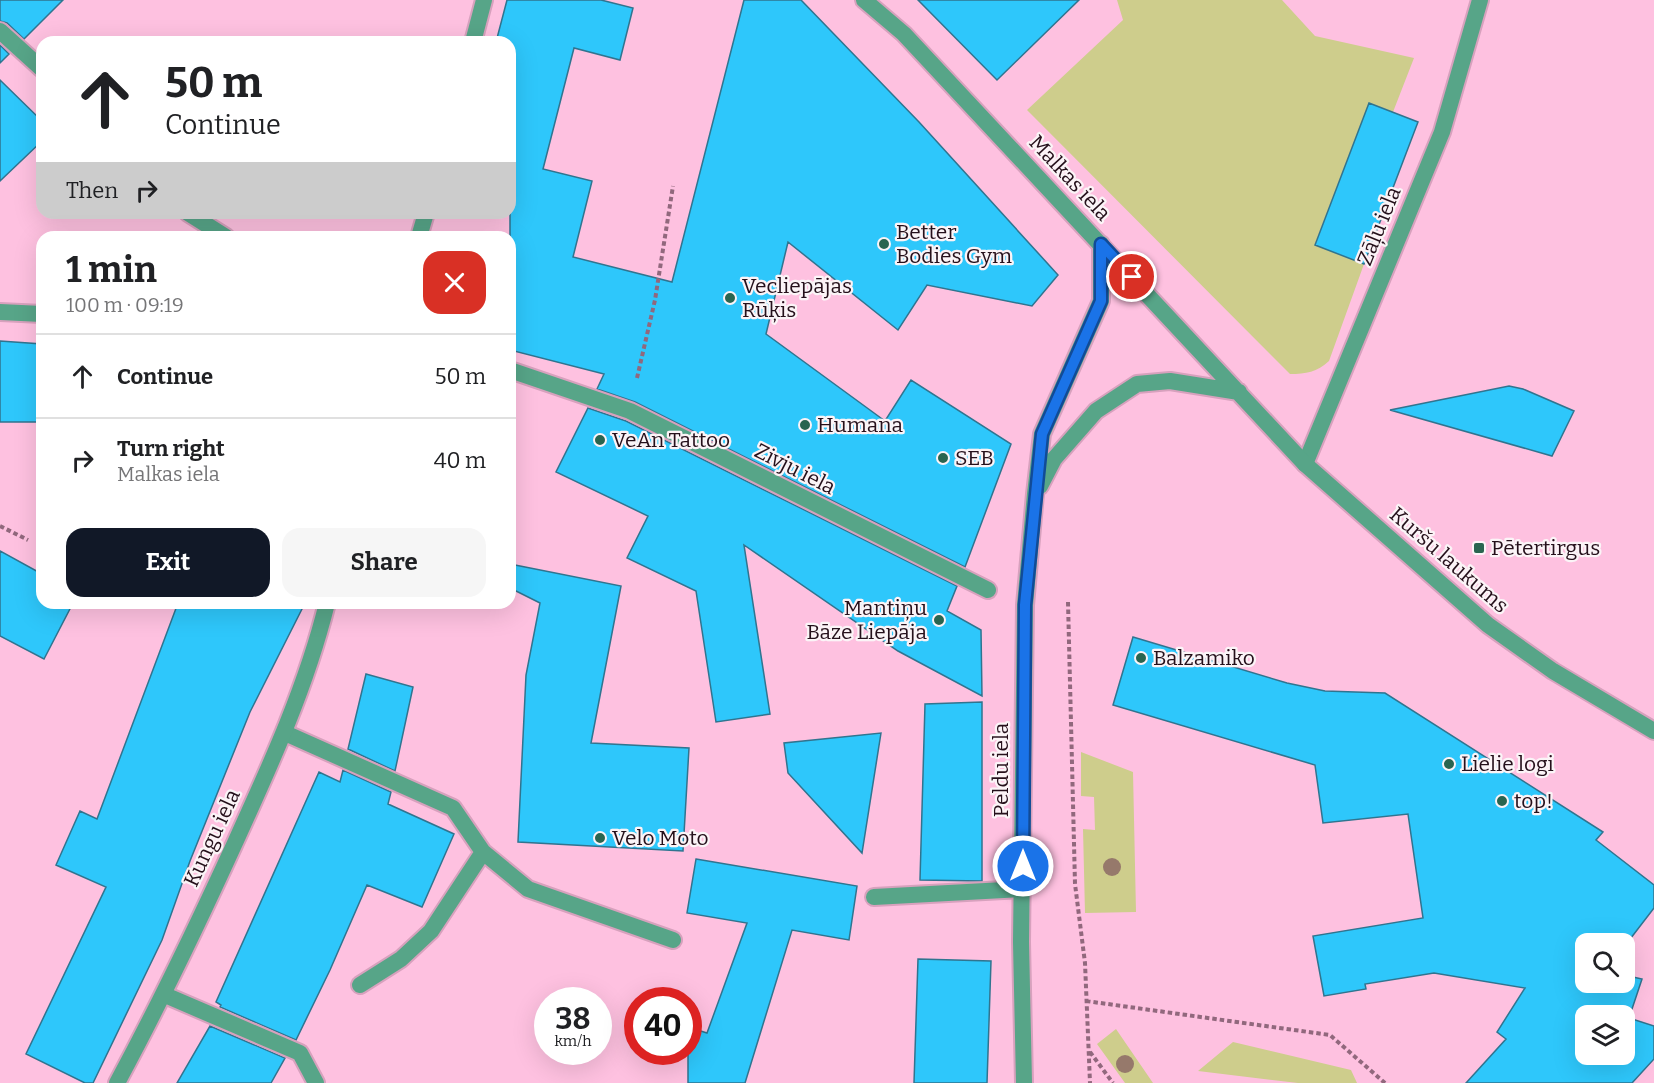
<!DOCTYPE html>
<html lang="en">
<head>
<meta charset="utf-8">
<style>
  :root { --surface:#fff; --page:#f6f6f6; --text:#202124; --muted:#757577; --line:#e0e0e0; --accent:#111827 }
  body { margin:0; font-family:Bitter,serif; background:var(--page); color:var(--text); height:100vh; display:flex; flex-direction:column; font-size:22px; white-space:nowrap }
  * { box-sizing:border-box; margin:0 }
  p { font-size:20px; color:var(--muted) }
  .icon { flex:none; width:33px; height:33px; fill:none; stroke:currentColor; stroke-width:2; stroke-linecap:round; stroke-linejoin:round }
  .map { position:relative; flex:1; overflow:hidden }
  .details { position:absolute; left:36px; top:231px; width:480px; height:378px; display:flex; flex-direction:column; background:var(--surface); border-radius:18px; box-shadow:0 6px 24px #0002 }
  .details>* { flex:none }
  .guide { position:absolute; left:36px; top:36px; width:480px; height:183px; border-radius:18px; box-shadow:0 6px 24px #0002; background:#fff; color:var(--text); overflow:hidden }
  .buttons { position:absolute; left:1575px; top:933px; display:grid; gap:12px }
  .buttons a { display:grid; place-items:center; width:60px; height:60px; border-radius:12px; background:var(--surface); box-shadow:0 6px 24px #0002; font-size:30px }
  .speed { position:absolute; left:534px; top:987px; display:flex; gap:12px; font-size:30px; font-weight:700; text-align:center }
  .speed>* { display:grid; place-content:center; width:78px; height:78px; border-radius:50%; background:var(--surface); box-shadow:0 6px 24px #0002; line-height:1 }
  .speed small { font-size:15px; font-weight:400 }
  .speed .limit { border:9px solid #d22; background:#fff; color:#111 }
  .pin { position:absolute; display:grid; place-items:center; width:51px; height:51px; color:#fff; margin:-26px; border:3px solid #fff; border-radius:50%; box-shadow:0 2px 6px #0007 }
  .me { position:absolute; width:66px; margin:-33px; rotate:0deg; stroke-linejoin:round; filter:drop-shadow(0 0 4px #0008) }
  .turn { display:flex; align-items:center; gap:21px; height:126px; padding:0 30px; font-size:27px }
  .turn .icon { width:78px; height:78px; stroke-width:2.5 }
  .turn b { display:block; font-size:42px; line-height:51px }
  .then { display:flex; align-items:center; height:57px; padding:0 30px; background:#0003; gap:12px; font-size:22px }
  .round { display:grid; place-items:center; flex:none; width:63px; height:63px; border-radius:18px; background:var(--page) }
  .overview { display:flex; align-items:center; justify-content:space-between; height:102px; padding:0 30px }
  h1 { font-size:36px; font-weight:700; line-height:45px }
  .primary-button { display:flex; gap:12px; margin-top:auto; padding:12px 30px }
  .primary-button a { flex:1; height:69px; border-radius:18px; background:var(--accent); color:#fff; font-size:24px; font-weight:700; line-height:69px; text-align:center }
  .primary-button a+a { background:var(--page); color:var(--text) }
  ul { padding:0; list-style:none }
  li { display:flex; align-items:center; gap:18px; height:84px; padding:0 30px; border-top:2px solid var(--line) }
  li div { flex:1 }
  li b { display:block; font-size:22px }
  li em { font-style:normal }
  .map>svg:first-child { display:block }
</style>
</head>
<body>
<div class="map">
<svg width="1654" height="1083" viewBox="0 0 1654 1083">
  <rect width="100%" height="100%" fill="#fec1e0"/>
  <path fill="#cecd8c" d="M1117 0H1282L1315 36 1414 58 1393 112 1369 103 1315 244 1364 264 1329 361C1317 372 1306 374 1290 374L1027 110 1123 20Z
    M1081 752 1133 772 1136 912 1085 913 1083 829 1095 830 1094 797 1081 796Z
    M1116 1029 1153 1083H1125L1097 1044Z
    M1233 1042 1351 1070 1357 1083H1298L1198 1071Z"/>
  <path fill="#2ec7fb" stroke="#30748f" stroke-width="1.5" fill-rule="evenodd" d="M0 0H63L24 39 7 23 0 21Z
    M507 0H601L633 8 620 60 574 48 543 169 592 181 573 257 672 282 744 0H801L919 122 1058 275 1032 306 927 285 898 330 788 242 766 334 885 421 911 380 1011 444 965 567 635 402 597 389 604 374 510 350V42H496Z
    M918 0H1079L997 80Z
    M0 45 9 54 0 63Z
    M0 80 42 121V141L0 181Z
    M1369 103 1418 122 1364 264 1315 245Z
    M0 341 42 344V422H0Z
    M1509 386 1523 389 1574 411 1552 456 1390 410Z
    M588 408 626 421 957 586 947 611 981 630 982 696 898 651 744 545 770 714 716 722 696 591 627 558 648 516 556 472Z
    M0 551 42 574V603H73L44 659 0 636Z
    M510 564 621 586 591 743 689 748 683 851 518 842 526 675 540 603 510 588Z
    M178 603H305L250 712 190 861 162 940 93 1083H85L26 1054 106 887 56 865 80 811 97 819Z
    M1133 637 1287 683 1325 691 1385 693 1603 832 1596 840 1654 885V908L1624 947V944H1586V982H1624V975L1642 979 1629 1018 1654 1026V1059L1632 1083H1466L1506 1039 1497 1032 1525 988 1434 973 1365 984 1366 989 1324 996 1313 936 1423 918 1408 814 1323 823 1315 765 1113 705ZM1586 1016H1624V1054H1586Z
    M366 674 413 687 395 771 348 749Z
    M982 702V881L920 880 925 704Z
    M881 733 862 853 788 773 784 743Z
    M343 770 391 792 388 804 454 834 422 907 367 885 330 970 296 1040 220 1007 221 1005 216 1002 319 772 340 782Z
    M696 859 857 886 849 940 792 930 745 1083H688V1027L707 1033 747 923 687 913Z
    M918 959 991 961 987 1083H914Z
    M210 1026 285 1058 271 1083H177Z"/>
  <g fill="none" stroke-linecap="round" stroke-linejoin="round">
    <defs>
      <path id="service" d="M285 733 453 808 483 852 528 889 673 940
        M874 897 1023 889
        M360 985 401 959 431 931 483 852
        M165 995 300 1053 316 1083"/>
      <path id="pedestrian" d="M0 312 42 314
        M510 370 630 411 988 590"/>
      <path id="minor" d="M0 31 42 69
        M188 213 226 237
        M1305 464 1442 132 1480 0"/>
      <path id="tertiary" d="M864 0 904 34 1305 464 1488 625 1553 671 1654 731
        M473 42 484 0
        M419 237 426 213
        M1040 486 1054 459 1096 411 1137 384 1170 381 1239 392
        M117 1083C159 1005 197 926 234 845 270 766 306 688 327 603
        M1024 1083 1021 942 1025 605 1035 494 1042 434 1101 301V244"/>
    </defs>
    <use href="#service" stroke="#d7a1bd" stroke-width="20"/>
    <use href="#pedestrian" stroke="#d7a1bd" stroke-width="20"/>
    <use href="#minor" stroke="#d7a1bd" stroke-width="20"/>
    <use href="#tertiary" stroke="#d7a1bd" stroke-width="20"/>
    <path stroke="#91687d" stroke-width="4" stroke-dasharray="4.5 3" stroke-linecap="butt" d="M637 378 655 300 673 186
      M0 526 28 540
      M1068 602 1075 884 1085 963 1090 1083
      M1086 1001 1330 1035 1385 1083
      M1090 1052 1113 1083"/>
    <use href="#service" stroke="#57a588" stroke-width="16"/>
    <use href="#pedestrian" stroke="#57a588" stroke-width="16"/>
    <use href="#minor" stroke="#57a588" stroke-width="16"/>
    <use href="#tertiary" stroke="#57a588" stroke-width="16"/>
  </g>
  <g fill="#96796b">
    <circle cx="1112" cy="867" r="9"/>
    <circle cx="1125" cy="1064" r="9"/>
  </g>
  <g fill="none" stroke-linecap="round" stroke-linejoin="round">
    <defs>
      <path id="route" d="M1023 866 1025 605 1042 434 1101 301V244L1132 277"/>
    </defs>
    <use href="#route" stroke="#114b97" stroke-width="15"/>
    <use href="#route" stroke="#1a73e8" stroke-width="10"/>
  </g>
  <g fill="#296550" stroke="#fbf4f7" stroke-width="2">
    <circle cx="884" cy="244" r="6"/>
    <circle cx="730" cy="298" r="6"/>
    <circle cx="805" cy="425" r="6"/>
    <circle cx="600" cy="440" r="6"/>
    <circle cx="943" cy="458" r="6"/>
    <rect x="1473" y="542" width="12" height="12" rx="3"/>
    <circle cx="939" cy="620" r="6"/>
    <circle cx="1141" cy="658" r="6"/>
    <circle cx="1449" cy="764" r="6"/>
    <circle cx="1502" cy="801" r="6"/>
    <circle cx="600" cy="838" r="6"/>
  </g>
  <g text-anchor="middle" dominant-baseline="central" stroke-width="4.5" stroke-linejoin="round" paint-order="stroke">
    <g font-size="21" fill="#25101b" stroke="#fbf4f7">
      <text transform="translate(1070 178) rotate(47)">Malkas iela</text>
      <text transform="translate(1379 226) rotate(-68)">Zāļu iela</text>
      <text transform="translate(795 469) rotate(27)">Zivju iela</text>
      <text transform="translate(1449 560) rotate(41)">Kuršu laukums</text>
      <text transform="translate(1001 770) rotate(-90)">Peldu iela</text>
      <text transform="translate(212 838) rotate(-65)">Kungu iela</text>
    </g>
    <g font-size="21" fill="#25101b" stroke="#fbf4f7" text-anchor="start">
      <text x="896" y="232">Better<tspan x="896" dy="24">Bodies Gym</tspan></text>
      <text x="742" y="286">Vecliepājas<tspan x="742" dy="24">Rūķis</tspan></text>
      <text x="817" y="425">Humana</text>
      <text x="612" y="440">VeAn Tattoo</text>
      <text x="955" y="458">SEB</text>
      <text x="1491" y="548">Pētertirgus</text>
      <text x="927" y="608" text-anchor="end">Mantiņu<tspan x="927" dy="24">Bāze Liepāja</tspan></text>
      <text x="1153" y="658">Balzamiko</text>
      <text x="1461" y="764">Lielie logi</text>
      <text x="1514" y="801">top!</text>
      <text x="612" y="838">Velo Moto</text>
    </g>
  </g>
</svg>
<div class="buttons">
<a><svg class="icon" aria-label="search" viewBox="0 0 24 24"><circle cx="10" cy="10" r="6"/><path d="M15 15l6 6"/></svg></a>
<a><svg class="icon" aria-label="layers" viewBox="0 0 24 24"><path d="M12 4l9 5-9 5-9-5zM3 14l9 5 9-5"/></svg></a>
</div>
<div class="speed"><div>38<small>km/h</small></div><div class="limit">40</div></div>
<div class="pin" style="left:1132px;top:277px;background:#d93025"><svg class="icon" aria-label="arrive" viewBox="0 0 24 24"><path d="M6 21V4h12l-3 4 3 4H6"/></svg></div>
<svg class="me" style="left:1023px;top:866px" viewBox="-20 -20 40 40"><circle r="17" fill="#1a73e8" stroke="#fff" stroke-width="3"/><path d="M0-11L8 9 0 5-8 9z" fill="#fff"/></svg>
<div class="guide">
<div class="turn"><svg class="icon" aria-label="ahead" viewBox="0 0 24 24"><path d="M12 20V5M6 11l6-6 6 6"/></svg><div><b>50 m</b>Continue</div></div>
<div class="then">Then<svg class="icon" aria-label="right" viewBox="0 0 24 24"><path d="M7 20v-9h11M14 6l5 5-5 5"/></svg></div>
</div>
<section class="details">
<div class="overview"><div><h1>1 min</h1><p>100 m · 09:19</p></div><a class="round" style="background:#d93025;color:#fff"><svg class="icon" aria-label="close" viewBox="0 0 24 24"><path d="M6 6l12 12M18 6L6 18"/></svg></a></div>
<ul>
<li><svg class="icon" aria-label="ahead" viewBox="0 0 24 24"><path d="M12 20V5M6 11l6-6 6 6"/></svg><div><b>Continue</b></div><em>50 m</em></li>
<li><svg class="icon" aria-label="right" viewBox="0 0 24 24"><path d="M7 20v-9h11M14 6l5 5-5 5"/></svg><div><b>Turn right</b><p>Malkas iela</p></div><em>40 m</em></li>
</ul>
<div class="primary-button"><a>Exit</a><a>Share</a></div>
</section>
</div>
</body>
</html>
